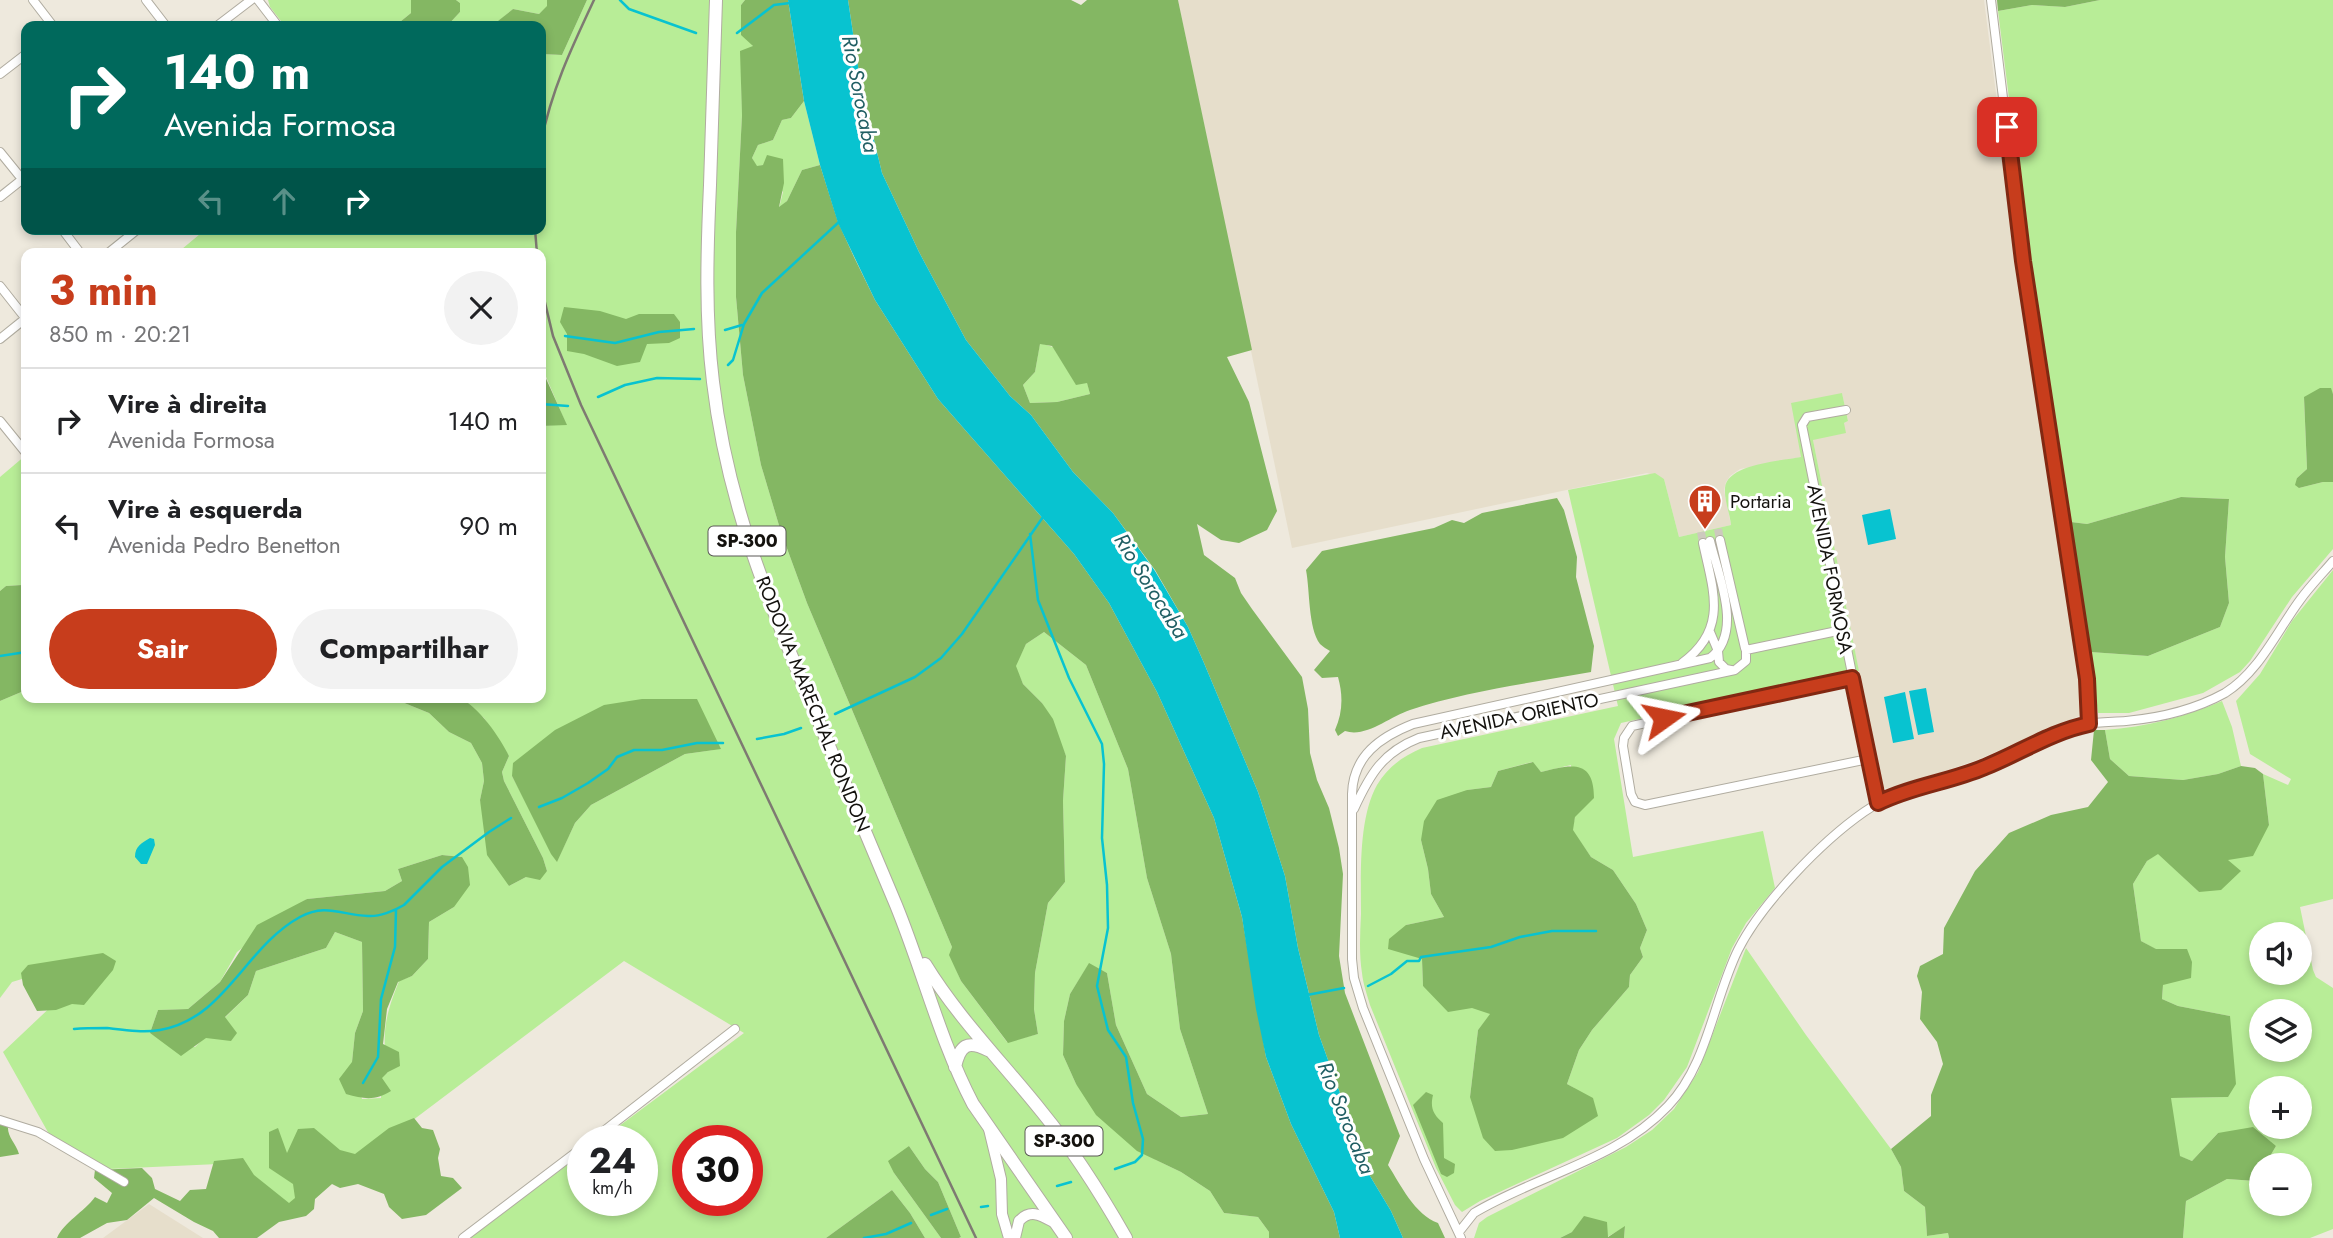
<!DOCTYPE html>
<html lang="pt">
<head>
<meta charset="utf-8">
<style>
  :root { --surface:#fff; --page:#f2f2f2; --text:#202124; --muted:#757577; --line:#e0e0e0; --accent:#c73d1c }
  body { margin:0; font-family:Jost,sans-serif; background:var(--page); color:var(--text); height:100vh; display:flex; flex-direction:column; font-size:26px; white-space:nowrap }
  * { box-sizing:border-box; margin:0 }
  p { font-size:23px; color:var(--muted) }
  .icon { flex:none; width:38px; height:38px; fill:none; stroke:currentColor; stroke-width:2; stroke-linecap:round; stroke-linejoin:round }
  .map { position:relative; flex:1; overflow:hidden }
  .side { position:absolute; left:21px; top:248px; width:525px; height:455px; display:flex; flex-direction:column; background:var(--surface); border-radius:14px; box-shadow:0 4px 10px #0003 }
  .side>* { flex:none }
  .top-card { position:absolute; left:21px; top:21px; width:525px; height:214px; border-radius:14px; box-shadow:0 4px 10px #0003; background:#00695c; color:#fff; overflow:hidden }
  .controls { position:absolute; left:2249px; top:922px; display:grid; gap:14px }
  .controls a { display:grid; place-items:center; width:63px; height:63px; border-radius:50%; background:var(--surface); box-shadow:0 4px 10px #0003; font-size:35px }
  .speed { position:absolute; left:567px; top:1125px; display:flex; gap:14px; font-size:35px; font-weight:700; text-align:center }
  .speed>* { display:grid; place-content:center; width:91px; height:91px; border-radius:50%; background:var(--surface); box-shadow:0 4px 10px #0003; line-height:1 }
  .speed small { font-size:18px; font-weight:400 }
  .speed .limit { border:10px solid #d22; background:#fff; color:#111 }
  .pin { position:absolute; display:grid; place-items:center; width:60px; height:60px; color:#fff; margin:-30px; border-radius:14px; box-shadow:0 4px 10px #0006 }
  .me { position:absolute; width:77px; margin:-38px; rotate:78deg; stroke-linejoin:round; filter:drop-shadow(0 0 5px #0008) }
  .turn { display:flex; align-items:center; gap:24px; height:147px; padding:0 28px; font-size:32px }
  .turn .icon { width:91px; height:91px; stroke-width:2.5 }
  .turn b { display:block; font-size:49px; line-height:60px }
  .lanes { display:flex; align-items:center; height:66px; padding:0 28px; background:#0003; justify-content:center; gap:35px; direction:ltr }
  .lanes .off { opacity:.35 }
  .round { display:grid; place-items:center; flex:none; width:74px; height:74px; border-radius:37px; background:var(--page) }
  .summary { display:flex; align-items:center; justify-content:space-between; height:119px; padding:0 28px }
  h1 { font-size:42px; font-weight:700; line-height:52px; color:var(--accent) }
  .primary-button { display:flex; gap:14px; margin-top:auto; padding:14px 28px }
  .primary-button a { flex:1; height:80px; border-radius:42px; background:var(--accent); color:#fff; font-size:28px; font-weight:700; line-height:80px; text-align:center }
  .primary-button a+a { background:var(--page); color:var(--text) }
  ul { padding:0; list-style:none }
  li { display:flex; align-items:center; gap:21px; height:105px; padding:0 28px; border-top:2px solid var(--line) }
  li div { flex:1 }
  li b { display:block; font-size:26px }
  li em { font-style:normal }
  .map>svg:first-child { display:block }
</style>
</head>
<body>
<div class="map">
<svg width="2333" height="1238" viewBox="0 0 2333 1238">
  <rect width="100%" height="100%" fill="#eee9dd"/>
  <path fill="#e6decb" d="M1178 0H1984L2029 351 2034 360 2063 548 2079 675 2082 708 2079 716 1977 760 1892 789 1884 788 1881 783 1813 440 1848 421 1842 393 1801 457 1740 469 1730 476 1726 482 1724 490 1731 525 1679 537 1664 479 1647 473 1292 548Z
    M149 1204 203 1238H103Z"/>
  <path fill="#b8ed97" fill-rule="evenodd" d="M268 0H411V13L395 26H285L270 7Z
    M456 0H547L548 6 539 14 513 9 499 21V26H447L460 12V3Z
    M587 0H745L741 5 753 47 741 52 742 115 736 232V297L743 375 761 465 781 532 807 603 952 947 950 955 961 981 1007 1042 1038 1034 1034 1009 1035 973 1048 903 1065 882 1063 801 1066 756 1042 703 1023 684 1015 666 1026 644 1044 632 1086 665 1128 769 1147 878 1171 954 1180 1029 1208 1114 1181 1117 1147 1094 1116 1025 1107 973 1089 964 1070 994 1064 1021 1063 1055 1076 1084 1156 1160 1181 1172 1210 1191 1224 1213 1258 1217 1269 1232V1238H959L961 1237 938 1182 925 1169 909 1146 894 1173 941 1238H925L910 1213 892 1190 826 1238H469L583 1153V1200H642V1141H599L744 1033 624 961 291 1212 240 1163 109 1169 49 1134 3 1052 77 982 62 967 12 982 0 998V701L26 690V698H392L429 713 449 732 471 743 482 763 484 781 480 800 509 886 526 877 547 871 543 858 504 781 502 772 509 756 484 718 459 698H541V426L566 424 544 372H541V254H176L206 229H541V54L562 55ZM720 749 685 754 591 805 575 823 557 861 512 776ZM442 855 462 857 454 907 429 922 428 959 412 976 399 981C385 1016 381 1035 388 1072L381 1078V1098L362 1099 352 1062 355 1033 363 1011 362 942 335 932 326 948 256 971 248 995 195 1047 167 1044 150 1033 158 1010 188 1009 220 982 237 952 307 899 385 891 402 881 398 869ZM688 1141H747V1200H688Z
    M2100 0H2333V394L2330 388 2304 398 2307 469 2297 478 2299 488 2323 482H2333V549L2292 597 2250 661 2240 672 2203 693 2129 713H2098L2090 652 2148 656 2220 627 2229 603 2225 557 2229 499 2181 497 2087 524 2071 522 2030 265 1998 11 2032 5 2065 7Z
    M804 101 820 165 802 170 787 201 779 208 783 192 763 165 756 167 752 158 758 145 773 140 782 120 791 118Z
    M1040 343 1053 347 1076 384 1087 382 1090 394 1057 402 1030 403 1023 385 1035 372Z
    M1842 393 1848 421 1844 423 1846 433 1813 440 1859 671 1621 723 1614 739 1633 857 1763 831 1775 888 1746 923 1732 948 1687 1067 1664 1100 1649 1115 1617 1138 1480 1201 1462 1212 1455 1205 1436 1168 1370 1005C1367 994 1363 984 1362 973 1359 954 1360 934 1361 914 1361 876 1358 819 1377 785 1388 767 1403 756 1422 748L1618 706 1568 490 1655 473 1664 479 1679 537 1731 525C1730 514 1724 500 1725 488 1727 464 1781 461 1801 457L1791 403ZM1532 762 1541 772 1571 765 1575 817 1572 830 1591 857 1613 870 1636 904 1647 930 1640 948 1643 957 1630 975 1629 987 1592 1030 1579 1050 1567 1084 1574 1088 1470 1097 1478 1030 1491 1014 1423 986 1422 959 1406 925 1444 917 1431 894 1428 869 1421 840 1467 790 1491 787 1498 771Z
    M26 455V580L22 585 6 586 0 591V477Z
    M2333 570V899L2300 907 2313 970 2316 977 2333 988V1229L2310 1238H2183L2186 1201 2227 1179 2255 1181 2261 1171V1204H2300V1166L2265 1165 2276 1146 2218 1133 2192 1161 2179 1156 2170 1098 2228 1097 2230 1016 2178 1006 2162 999 2163 985 2187 949H2155L2141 941 2133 884 2147 861 2158 853 2199 892 2227 860 2269 825 2263 774 2288 785 2291 779 2250 754 2236 701 2260 674 2292 621ZM2261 934H2300V973H2261ZM2261 1012H2300V1050H2261ZM2261 1088H2300V1127H2261Z
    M2222 701 2232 727 2241 766 2218 774 2183 780 2129 776 2110 759 2105 730C2146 727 2184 717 2222 701Z
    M1746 948 1806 1035 1891 1149 1901 1167 1904 1191 1925 1207 1927 1236 1948 1233 1949 1238H1624L1625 1227 1607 1237 1572 1232 1560 1238H1474L1479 1223 1487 1217 1626 1147 1652 1130 1674 1109 1698 1072Z"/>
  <path fill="#84b763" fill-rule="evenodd" d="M411 0H456L460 3V12L447 26H395L411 13Z
    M547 0H587L562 55 541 54V26H499L498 21 513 9 539 14 547 6Z
    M745 0H788L804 101 791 118 782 120 773 140 758 145 752 158 757 166 763 165 767 155 783 159 784 183 779 207 787 201 802 170 820 165 838 222 854 257 875 300 938 399 1074 554 1109 603 1157 692 1214 818 1242 917 1266 1057 1291 1124 1334 1212 1340 1238H1269V1232L1258 1217 1224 1213 1210 1191 1181 1172 1137 1151 1096 1115 1076 1084 1063 1055 1064 1021 1070 994 1089 963 1107 973 1116 1025 1147 1094 1181 1117 1208 1114 1180 1029 1171 954 1147 878 1128 769 1086 665 1044 632 1026 644 1016 666 1023 684 1042 703 1053 719 1066 756 1063 801 1065 882 1048 903 1035 973 1034 1009 1038 1034 1008 1043 961 981 949 955 952 947 807 603 781 532 761 465 743 375 736 297V232L742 115 740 51 753 46 741 35V5Z
    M848 0H1071L1081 5 1087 0H1178L1252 350 1227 357 1249 402 1277 511 1267 530 1239 543 1221 540 1197 524 1204 555 1235 578 1241 593 1252 609 1302 677 1308 709 1310 753 1317 780 1329 808 1339 848 1343 874 1339 956 1345 993 1400 1136 1388 1165C1400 1184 1415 1215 1438 1223L1445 1238H1403L1391 1211 1370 1176 1319 1035 1298 948 1285 876 1258 792 1204 663 1188 627 1155 570 1113 513 1073 472 1031 415 1010 396 966 340 919 252 882 173 861 86ZM1040 344 1052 346 1076 385 1087 383 1090 394 1057 402 1030 403 1023 385 1035 372Z
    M1997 0H2100L2065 7 2032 5 1998 11Z
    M564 307 600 311 626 319 639 314H674L680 322V338L669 343 647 344 640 362 617 366 584 354 567 351V334L560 322Z
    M541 372H543L567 425 541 426Z
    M2320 388H2331L2333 394V482H2323L2299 488 2295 485 2297 478 2307 469 2304 397Z
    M2181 497 2229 499 2225 557 2229 603 2220 627 2148 656 2090 652 2071 522 2087 524Z
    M1557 498 1564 510 1577 557 1576 577 1594 646 1591 672C1531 683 1468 691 1410 710 1389 717 1366 738 1345 731L1338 736 1335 730C1343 712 1343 695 1338 677L1322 678 1314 670 1330 651C1327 649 1323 647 1320 644 1308 628 1310 590 1306 570L1322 551 1434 528 1452 520 1464 523 1482 513Z
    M26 580V690L0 701V591L6 586 22 585Z
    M392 698C405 698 450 695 459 698 478 705 501 739 509 756L502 772 504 781 543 858 547 871 540 880 526 877 509 886 487 855 480 800 484 781 482 763 471 743 449 732 429 713Z
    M642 699H697L721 749 685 754 591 805 575 823 557 862 551 854 512 776 513 763 555 730 604 705Z
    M2094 730H2105L2110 759 2129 776 2183 780 2218 774 2241 766 2255 768 2263 774 2269 825 2253 856 2228 860 2241 871 2221 890 2199 892 2158 854 2147 861 2133 884 2141 941 2156 949H2187L2192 962 2191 978 2163 985 2162 999 2178 1006 2230 1016 2236 1084 2228 1097 2171 1098 2180 1156 2192 1161 2218 1133 2253 1127 2276 1146 2265 1165 2261 1166V1171L2255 1181 2227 1179 2186 1201 2183 1238H1949L1948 1233 1927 1236 1925 1207 1904 1191 1901 1167 1891 1149 1931 1116V1095L1943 1064 1937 1042 1920 1019 1922 992 1917 976 1920 966 1943 954 1944 928 1975 871 2009 833 2051 815 2088 807 2108 782 2091 760Z
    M1533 762 1541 772C1570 765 1594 758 1594 798L1575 817 1573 830 1591 857 1613 870 1636 904 1647 930 1640 948 1643 957 1630 975 1629 987 1592 1030 1579 1050 1567 1084 1593 1098 1598 1116 1563 1138 1512 1150 1495 1151 1483 1138 1470 1097 1478 1030 1490 1014 1472 1008 1448 1012 1423 986 1422 959 1388 949 1389 939 1406 925 1444 917 1431 894 1428 869 1421 840 1424 821 1437 800 1467 790 1491 787 1498 771Z
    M442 855 462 857 468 867 470 885 454 907 429 922 428 959 412 976 398 982 387 1009 383 1044 399 1052 400 1066 388 1072 382 1078 391 1091C375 1101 364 1099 346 1094L339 1079 352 1062 355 1033 363 1011 362 942 335 932 326 948 256 971 248 995 225 1017 237 1033 231 1041 206 1038 181 1056 150 1033 158 1010 188 1009 220 982 257 925 307 899 385 891 402 881 398 869Z
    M103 953 116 961 113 970 84 1005 72 1004 56 1010 37 1011 23 985 21 973 28 965Z
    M1426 1092 1433 1095C1430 1108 1433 1114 1443 1123L1444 1158 1455 1164 1454 1173 1447 1177 1441 1174 1413 1105Z
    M414 1118 422 1128 433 1130 440 1149 438 1158 441 1176 453 1178 462 1188 426 1215 402 1219 389 1207 384 1194 358 1184 340 1188 332 1184 315 1199 314 1209 306 1216 279 1222 257 1238H219L213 1231 194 1222 154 1198 127 1220 107 1223 80 1238H57C64 1222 84 1212 95 1197L107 1203 112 1193 94 1178 95 1170 142 1168 152 1178 155 1189 180 1201 190 1190 206 1189 214 1161 243 1158 254 1175 289 1203 295 1198 293 1184 269 1168V1132L278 1128 287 1153 298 1129 314 1128 340 1150 355 1154 389 1128Z
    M0 1124 8 1126C7 1137 16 1143 19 1154L0 1157Z
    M909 1146 925 1169 938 1182 961 1237 959 1238H941L894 1173 888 1161Z
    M892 1190 910 1213 925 1238H826Z
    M1584 1216 1607 1222 1608 1237 1625 1226 1624 1238H1560L1572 1232Z"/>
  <path fill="#08c3d0" d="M788 0H848L861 86 882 173 919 252 966 340 1010 396 1031 415 1073 472 1113 513 1155 571 1188 627 1204 663 1258 792 1285 876 1298 948 1319 1035 1370 1176 1391 1211 1403 1238H1340L1334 1212 1291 1124 1266 1057 1256 1009 1242 917 1214 818 1157 692 1109 603 1074 554 938 399 875 300 838 223 820 165 804 101Z
    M1890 509 1896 539 1868 545 1862 515Z
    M1926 688 1934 732 1918 735 1909 691Z
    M1905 692 1914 739 1893 743 1884 697Z
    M150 838 154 839 155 845 147 864H141L135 857C135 846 142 843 150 838Z"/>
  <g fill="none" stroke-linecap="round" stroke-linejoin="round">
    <path stroke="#08c3d0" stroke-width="2.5" d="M620 0 629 9 696 33
      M737 33 774 5 790 3
      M725 330 742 325
      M565 336 615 343 659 332 694 329
      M728 365 733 360 744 324 762 293 840 221
      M598 397 625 385 657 378 700 379
      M541 404 568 406
      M1030 534 1038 600 1069 678 1102 744 1104 764 1102 838 1107 885 1108 928 1097 986 1108 1030 1126 1057 1133 1103 1143 1139 1142 1155 1135 1162 1115 1169
      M0 656 26 652
      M835 714 915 677 941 658 962 634 1043 517
      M757 739 784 734 801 728
      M539 807 562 798 588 783 608 769 617 757 634 750H662L697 743H723
      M1368 986 1391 974 1407 961H1419L1421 957 1491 947 1520 937 1552 931H1596
      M1307 995 1344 988
      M74 1029C85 1028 96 1028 107 1028 124 1030 143 1033 160 1030 225 1019 245 947 300 917 326 903 341 915 368 916 379 917 394 911 404 905L442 867 489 832 511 818
      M363 1083 378 1057 381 999 395 947 396 910
      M1057 1186 1071 1182
      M981 1207 988 1206
      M931 1215 947 1209
      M864 1238 886 1234 911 1223"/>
    <path stroke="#cdc9be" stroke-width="8" stroke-dasharray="8 4" stroke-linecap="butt" d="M1718 529 1720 540
      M1701 532 1703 543"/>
    <defs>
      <path id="street" d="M33 0 53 26
        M146 0 166 26
        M258 0 278 26
        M1991 0 2023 261 2087 679 2089 724
        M217 26 251 0
        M0 74 26 54
        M0 152 26 184
        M0 197 24 178
        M62 229 81 254
        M107 254 138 229
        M0 286 26 319
        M0 339 26 318
        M1846 410 1807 417 1802 425 1878 803
        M0 421 26 453
        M1720 540 1745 648
        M1710 632 1718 651 1719 662 1726 669 1731 670
        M1746 650 1842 630
        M1682 663C1729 629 1713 590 1703 543
        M1852 678 1632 726 1624 738 1623 746 1631 794 1635 802 1645 805 1868 759
        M1354 809C1370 774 1383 752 1419 738L1735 670 1746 661V650
        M0 1120 38 1132 124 1182
        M591 1141 735 1029
        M1459 1232 1474 1213C1537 1175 1616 1161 1668 1106 1708 1064 1713 1001 1738 950 1761 904 1821 842 1864 812 1899 787 1942 783 1981 769 2017 756 2048 731 2086 724 2099 722 2113 722 2126 721 2159 718 2196 709 2225 693 2259 672 2277 631 2300 600 2310 586 2322 574 2333 561
        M463 1238 583 1147
        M1461 1238 1424 1159 1363 1008 1354 978 1352 959V794C1353 756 1380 737 1413 724L1710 658C1744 633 1718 575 1710 541"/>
      <path id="secondary" d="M989 1129 1001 1179 1002 1214 1009 1238
        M1015 1238 1019 1221C1031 1208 1042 1216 1055 1223"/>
      <path id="primary" d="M716 0C714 62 712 123 710 185 707 251 705 317 713 382 726 494 763 588 806 691 836 762 866 834 896 905 923 971 940 1041 973 1104L1066 1238
        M925 964C958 1018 1003 1063 1042 1112 1074 1151 1101 1194 1126 1238
        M955 1067C960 1045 967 1040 988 1050"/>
    </defs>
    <use href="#street" stroke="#b0aca0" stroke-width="10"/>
    <use href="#secondary" stroke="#b0aca0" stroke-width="12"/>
    <use href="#primary" stroke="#b0aca0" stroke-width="14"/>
    <use href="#street" stroke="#fff" stroke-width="8"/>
    <use href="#secondary" stroke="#fff" stroke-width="10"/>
    <use href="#primary" stroke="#fff" stroke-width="12"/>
    <path stroke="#7e7a72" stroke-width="2.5" d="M541 142C552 89 571 49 594 0
      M535 229 537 254
      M541 286 553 336 581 405 976 1238"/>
  </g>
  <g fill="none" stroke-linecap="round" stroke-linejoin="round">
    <defs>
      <path id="route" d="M1664 718 1852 678 1878 803C1912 786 1950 782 1985 767 2020 753 2051 732 2089 724L2087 679 2023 261 2007 127"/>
    </defs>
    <use href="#route" stroke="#812812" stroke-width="18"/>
    <use href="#route" stroke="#c73d1c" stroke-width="12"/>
  </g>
  <defs>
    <symbol id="building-pin" viewBox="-11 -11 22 30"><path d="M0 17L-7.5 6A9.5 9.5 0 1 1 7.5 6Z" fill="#c73d1c" stroke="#fff"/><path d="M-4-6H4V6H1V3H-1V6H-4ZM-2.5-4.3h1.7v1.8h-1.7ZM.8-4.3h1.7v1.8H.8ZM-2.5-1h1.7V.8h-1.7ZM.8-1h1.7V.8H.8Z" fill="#fff"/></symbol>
  </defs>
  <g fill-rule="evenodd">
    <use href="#building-pin" x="1686" y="482" width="38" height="52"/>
  </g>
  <g text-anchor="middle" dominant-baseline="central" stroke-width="6" stroke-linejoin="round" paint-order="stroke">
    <g fill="#fff" stroke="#5a5956" stroke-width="2">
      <rect x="708.5" y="526.5" width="77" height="29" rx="5"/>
      <rect x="1025.5" y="1126.5" width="77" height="29" rx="5"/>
    </g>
    <g font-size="18" font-weight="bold" fill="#14120e">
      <text x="747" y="541">SP-300</text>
      <text x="1064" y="1141">SP-300</text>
    </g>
    <g font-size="19" fill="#14120e" stroke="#fff" text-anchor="start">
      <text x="1730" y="501">Portaria</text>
    </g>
    <g font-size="19" fill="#14120e" stroke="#fff">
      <text transform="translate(1830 569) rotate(79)">AVENIDA FORMOSA</text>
      <text transform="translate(813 704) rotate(68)">RODOVIA MARECHAL RONDON</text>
      <text transform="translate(1519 716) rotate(-12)">AVENIDA ORIENTO</text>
    </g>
    <g font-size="21" font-style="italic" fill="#215f64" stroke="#fff">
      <text transform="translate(860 94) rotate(79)">Rio Sorocaba</text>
      <text transform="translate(1151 586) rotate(58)">Rio Sorocaba</text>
      <text transform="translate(1346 1118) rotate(68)">Rio Sorocaba</text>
    </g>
  </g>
</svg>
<div class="controls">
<a><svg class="icon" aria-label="sound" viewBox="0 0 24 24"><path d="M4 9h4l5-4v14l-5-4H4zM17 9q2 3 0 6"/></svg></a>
<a><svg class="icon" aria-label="layers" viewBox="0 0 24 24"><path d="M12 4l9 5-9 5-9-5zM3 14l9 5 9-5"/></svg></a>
<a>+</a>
<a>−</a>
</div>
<div class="speed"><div>24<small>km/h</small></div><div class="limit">30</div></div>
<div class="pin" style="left:2007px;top:127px;background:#d93025"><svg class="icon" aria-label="arrive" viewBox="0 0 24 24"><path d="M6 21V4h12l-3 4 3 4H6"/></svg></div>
<svg class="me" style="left:1664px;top:718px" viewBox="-20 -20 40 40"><path d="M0-17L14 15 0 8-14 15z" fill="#c73d1c" stroke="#fff" stroke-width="4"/></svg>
<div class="top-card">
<div class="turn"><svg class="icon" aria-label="right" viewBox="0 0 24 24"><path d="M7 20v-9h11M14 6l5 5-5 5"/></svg><div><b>140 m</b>Avenida Formosa</div></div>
<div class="lanes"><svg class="icon off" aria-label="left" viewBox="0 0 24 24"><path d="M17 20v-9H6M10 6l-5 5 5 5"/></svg><svg class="icon off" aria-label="ahead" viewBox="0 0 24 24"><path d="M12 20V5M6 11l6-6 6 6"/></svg><svg class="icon" aria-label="right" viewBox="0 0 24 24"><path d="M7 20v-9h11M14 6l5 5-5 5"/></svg></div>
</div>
<section class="side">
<div class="summary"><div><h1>3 min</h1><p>850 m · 20:21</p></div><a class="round"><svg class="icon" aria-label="close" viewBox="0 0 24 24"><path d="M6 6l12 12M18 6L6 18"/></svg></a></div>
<ul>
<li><svg class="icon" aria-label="right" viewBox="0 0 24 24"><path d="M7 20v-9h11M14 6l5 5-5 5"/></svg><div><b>Vire à direita</b><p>Avenida Formosa</p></div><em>140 m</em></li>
<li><svg class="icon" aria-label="left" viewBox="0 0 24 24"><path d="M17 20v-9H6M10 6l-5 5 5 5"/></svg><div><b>Vire à esquerda</b><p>Avenida Pedro Benetton</p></div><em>90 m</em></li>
</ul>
<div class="primary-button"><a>Sair</a><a>Compartilhar</a></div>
</section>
</div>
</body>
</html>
